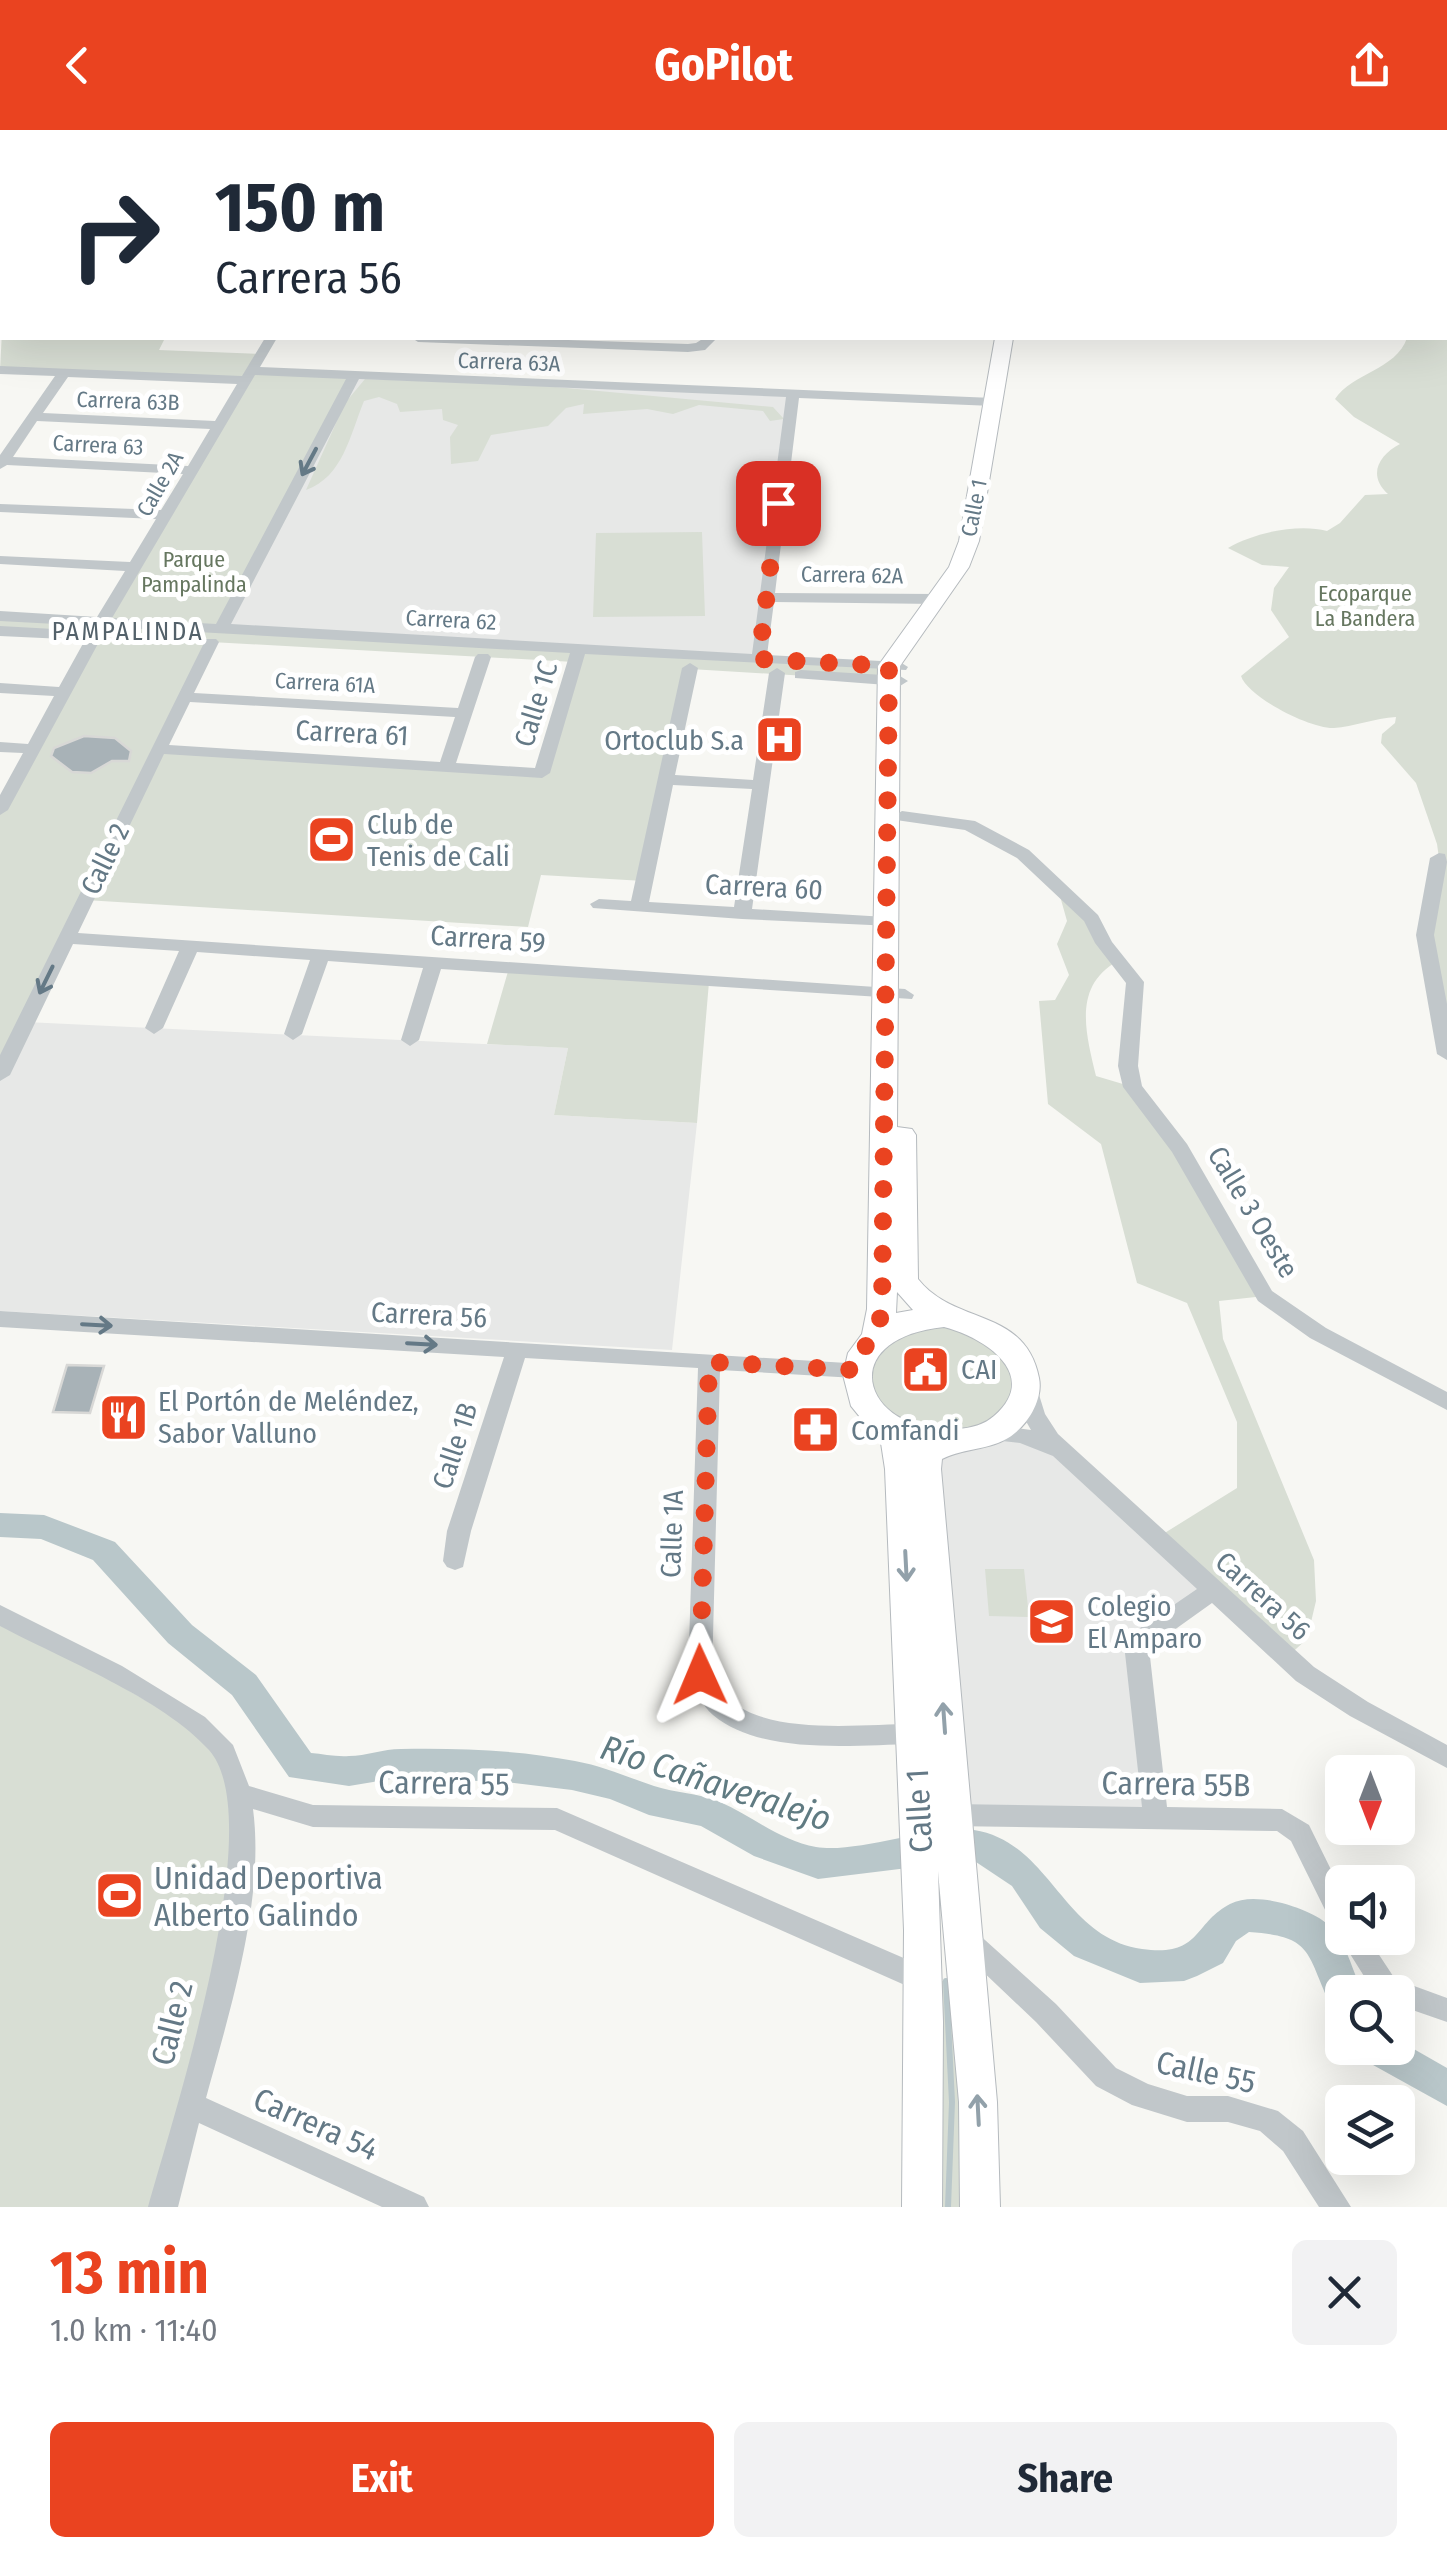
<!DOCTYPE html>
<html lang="en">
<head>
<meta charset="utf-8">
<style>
  :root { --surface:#fff; --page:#f2f2f3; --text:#1f2937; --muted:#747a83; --accent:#ea4320 }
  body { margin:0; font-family:"Fira Sans Condensed",sans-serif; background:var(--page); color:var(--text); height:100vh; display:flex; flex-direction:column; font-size:38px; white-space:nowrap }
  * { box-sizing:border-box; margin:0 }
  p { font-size:32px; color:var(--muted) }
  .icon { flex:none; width:55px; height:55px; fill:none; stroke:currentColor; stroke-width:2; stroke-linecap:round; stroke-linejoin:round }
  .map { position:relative; height:2077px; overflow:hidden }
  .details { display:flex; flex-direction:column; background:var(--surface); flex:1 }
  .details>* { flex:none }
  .guide { position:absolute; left:0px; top:0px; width:1448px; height:210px; box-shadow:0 10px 40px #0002; background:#fff; color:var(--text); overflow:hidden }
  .needle { width:65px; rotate:180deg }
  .fabs { position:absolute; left:1325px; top:1625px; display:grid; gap:20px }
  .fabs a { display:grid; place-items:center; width:90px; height:90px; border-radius:15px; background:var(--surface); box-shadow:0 10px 40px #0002; font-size:50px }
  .pin { position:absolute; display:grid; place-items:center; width:85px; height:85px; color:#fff; margin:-42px; border-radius:20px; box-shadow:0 5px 15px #0006 }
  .me { position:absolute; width:110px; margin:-55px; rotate:359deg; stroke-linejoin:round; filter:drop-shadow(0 0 8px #0008) }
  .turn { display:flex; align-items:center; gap:35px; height:210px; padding:0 50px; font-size:45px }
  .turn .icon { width:130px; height:130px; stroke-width:2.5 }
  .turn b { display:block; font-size:70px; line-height:85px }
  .round { display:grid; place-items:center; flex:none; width:105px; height:105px; border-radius:15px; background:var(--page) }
  .head { display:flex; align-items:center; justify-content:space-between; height:170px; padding:0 50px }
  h1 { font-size:60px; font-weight:700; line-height:75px; color:var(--accent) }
  .cta { display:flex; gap:20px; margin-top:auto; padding:20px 50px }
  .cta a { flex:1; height:115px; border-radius:15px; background:var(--accent); color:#fff; font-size:40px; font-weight:700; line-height:115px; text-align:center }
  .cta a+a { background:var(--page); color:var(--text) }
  header { display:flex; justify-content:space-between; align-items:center; height:130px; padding:0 50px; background:var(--accent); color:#fff; font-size:45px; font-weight:700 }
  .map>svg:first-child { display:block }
</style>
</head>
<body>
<header><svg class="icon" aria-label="back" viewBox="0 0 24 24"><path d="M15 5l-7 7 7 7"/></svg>GoPilot<svg class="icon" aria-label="share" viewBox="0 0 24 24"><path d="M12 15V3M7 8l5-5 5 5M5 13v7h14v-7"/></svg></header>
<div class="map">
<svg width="1447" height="2077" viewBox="0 0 1447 2077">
  <rect width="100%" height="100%" fill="#f7f7f3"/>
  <path fill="#e7e8e7" d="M354 246 793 264 759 529 220 500Z
    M26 892 568 918 554 985 697 993 672 1220 0 1181V945Z
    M1036 1309 1212 1461 1136 1515 1156 1689 951 1685 938 1317 949 1312Z"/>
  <path fill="#d8ded4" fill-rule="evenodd" d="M1095 0H1447V183L1445 2Z
    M1445 196H1447V924L1425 805 1439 728 1437 714 1416 653 1381 613 1382 604 1395 593 1396 587C1375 588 1353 597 1334 598 1310 599 1248 567 1241 546L1289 507 1271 480 1274 458 1289 437 1262 435 1228 418C1253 403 1298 393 1327 401L1340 393 1365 365 1388 364C1367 345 1379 325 1400 314L1354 287 1335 269C1352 243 1396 240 1407 208H1445Z
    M2 201V208H165L159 220 261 224 253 240 354 246 221 499 889 536 888 551 690 539 644 751 541 745 528 797 85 770 0 945V680L94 507 0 501V486L102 492 247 250 0 240ZM211 512 574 532 542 643 159 619Z
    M365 249 534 255 773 277 784 289 770 291 763 281 699 275 673 284 647 279 583 284 584 274 566 278 548 296 491 305 478 331 451 334 450 307 458 295 443 290 442 279 400 282 397 274 379 267 364 271C350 305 343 347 306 360L345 273Z
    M702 402 705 486 593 487 596 403Z
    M1058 759 1118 831C1072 856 1086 904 1096 946L1133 957 1265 1166 1219 1171 1223 1209 1314 1430 1316 1471 1307 1509 1286 1528 1155 1409 1237 1358V1292L1187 1173 1137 1153 1101 1014 1048 974 1039 871 1055 870 1069 845 1057 814 1067 791Z
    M509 838 709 852 697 993 554 985 568 918 487 914Z
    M952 1188 1027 1243 992 1303H901L855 1240 866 1215Z
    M985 1439H1024L1029 1487 989 1486Z
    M0 1485 220 1614 243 1732 163 2077H0Z
    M926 1851H965L980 2077H922Z"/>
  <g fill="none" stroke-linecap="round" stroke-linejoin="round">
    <path stroke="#b9c7ca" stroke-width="6" d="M946 1851 952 1972 948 2077"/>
    <path fill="#b9c7ca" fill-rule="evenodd" d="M0 1383 44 1385 115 1412 192 1495 256 1545 311 1623C323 1624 336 1627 349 1626 366 1626 383 1619 401 1619 458 1618 519 1620 575 1631 603 1636 627 1647 654 1656 675 1663 699 1663 720 1672 752 1686 781 1711 816 1717 858 1724 932 1694 974 1700 1051 1712 1062 1808 1142 1819 1202 1827 1192 1794 1230 1774 1245 1766 1266 1769 1282 1773 1341 1790 1341 1808 1362 1862H1342V1879L1330 1874C1306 1822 1313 1806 1249 1802L1236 1811 1223 1833 1197 1846 1184 1851 1140 1853 1074 1826 1040 1798 1012 1756 973 1730 818 1749 754 1726 701 1696 649 1685 610 1669 572 1660 506 1652 397 1648 349 1656 289 1647 232 1565 168 1513 93 1430 41 1409 0 1407Z
      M1398 1910 1447 1938V1976L1364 1930 1358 1918H1398Z"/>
  </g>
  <path fill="#a8b2b7" stroke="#d8d8d6" stroke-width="2.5" d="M84 606 115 608 131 621 129 631H112L91 643 72 642 51 626 54 618Z
    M67 1235 104 1236 90 1283 53 1282Z"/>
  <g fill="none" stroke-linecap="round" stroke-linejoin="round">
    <defs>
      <path id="major" d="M0 18 2 19V28H0Z
        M995 208H1013L979 411 969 437 900 536 897 997 912 999 916 1005 918 1149C955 1196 1025 1177 1039 1248 1043 1268 1030 1291 1015 1303 994 1321 965 1317 942 1329L941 1339 997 1972 1000 2077H960L959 1972 938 1741 943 1892 942 2077H902L904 1800 885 1339 881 1313 851 1276 843 1245 848 1223 862 1204 867 1179 878 536 949 437 959 411ZM897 1162 913 1180 896 1183ZM944 1197C983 1207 1042 1244 994 1286 984 1295 971 1298 958 1299 864 1306 830 1209 944 1197Z"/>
    </defs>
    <use href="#major" stroke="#b5babe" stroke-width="2"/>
    <path fill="#c1c7ca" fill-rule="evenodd" d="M0 53H2V59H0Z
      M0 83 2 84V90L0 91Z
      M0 112 2 113V119L0 120Z
      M265 208H277L260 237 993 268 1000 272 993 276 799 268 775 463 937 464 945 469 937 474 774 472 767 525 900 532 908 537 906 540 585 524 550 643 542 648 164 624 78 803 905 859 914 865 912 869 441 839 419 910 410 916 401 910 423 838 328 831 302 904 293 910 284 904 310 830 197 822 163 898 154 904 145 898 179 821 73 814 10 945 0 951V925L206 509H216L219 512 194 563 458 578 475 527 478 524H488L491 527 456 633 535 638 570 523 107 497 106 506 100 510 8 680 0 685V665L23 623 0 622V612L28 614 54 566 0 563V553L59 557 85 510 0 506V496L90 501 93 496 0 491V481L97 487 125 441 0 434V426L130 432 156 389 0 382V374L161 380 183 344 7 335 0 339V325L55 246 0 244V236L242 246ZM255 245 346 249 216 494 112 488ZM68 247 237 254 215 291 43 283ZM359 249 786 267 752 524 231 494ZM37 291 210 299 188 336 13 327ZM190 572 455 587 440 632 169 615Z
      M412 208H508L688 214 696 213 704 208H717L705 220 688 222 418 212Z
      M690 533 698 538 675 645 753 650 769 543 777 538 785 543 752 779 886 787 892 788 895 792 892 796 742 789 593 778 590 774 599 769 631 771 682 538ZM673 655 752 659 734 777 649 772Z
      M801 540 900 546 908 551 900 556 795 548V542Z
      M902 681 975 691 1029 720 1098 785 1112 812 1144 852 1138 936 1142 956 1187 1014 1272 1161 1326 1198 1447 1262V1280L1310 1208 1258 1171 1172 1022 1123 957 1118 936 1126 853 1095 813 1084 791 1017 728 965 700 896 690 894 686Z
      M1439 723 1445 724 1447 732 1434 805 1447 874V930L1437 924 1416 805 1430 728Z
      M0 1181 863 1234 866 1240 863 1246 855 1248 720 1240 712 1544C717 1553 722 1563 730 1570 771 1606 862 1594 914 1594L923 1597 926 1604 923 1611 914 1614C855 1615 762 1626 713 1585 702 1576 694 1558 688 1545L698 1238 525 1228 471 1401 463 1437 455 1440 447 1437 443 1431 447 1401 504 1227 0 1197Z
      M1028 1253 1036 1255 1045 1284 1058 1304 1314 1537 1368 1572 1447 1615V1638L1350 1586 1296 1551 1212 1473 1149 1518 1167 1677 1282 1679 1309 1695 1342 1762V1800L1333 1796 1291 1711 1277 1701 951 1696 942 1693 938 1685 942 1677 951 1674 1142 1677 1124 1514 1127 1507 1197 1459 1053 1326 1020 1313 984 1309 981 1303 984 1297 992 1295 1031 1300 1023 1286 1017 1261 1020 1255Z
      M0 1475 122 1536 205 1587 233 1615 249 1656 313 1675 557 1678 936 1842 940 1851 936 1860 926 1863 916 1860 555 1700 313 1697 253 1679C265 1770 230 1880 206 1968L424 2067 429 2077H382L199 1993 178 2077H148C172 1990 271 1690 209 1620 162 1568 62 1529 0 1496Z
      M966 1797 975 1801 1056 1874 1116 1938 1148 1954 1187 1966H1228L1278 1981 1303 2001 1351 2077H1319L1283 2021 1260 2001 1228 1992H1187L1132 1975 1096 1956 1036 1892 957 1817 953 1809 957 1801Z
      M1342 1802V1808H1368L1395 1849 1447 1868V1892L1398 1875V1862H1374L1340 1808Z"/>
    <use href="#major" fill="#fff" fill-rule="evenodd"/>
  </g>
  <defs><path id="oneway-shaft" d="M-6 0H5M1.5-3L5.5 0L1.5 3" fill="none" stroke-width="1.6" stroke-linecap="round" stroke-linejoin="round" transform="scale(2.5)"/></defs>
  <g stroke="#647986">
    <use href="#oneway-shaft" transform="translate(309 332) rotate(118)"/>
    <use href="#oneway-shaft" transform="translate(46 850) rotate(116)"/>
    <use href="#oneway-shaft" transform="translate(97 1195) rotate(3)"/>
    <use href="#oneway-shaft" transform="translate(422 1214) rotate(3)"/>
  </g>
  <g stroke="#92a1aa">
    <use href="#oneway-shaft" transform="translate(906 1436) rotate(87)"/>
    <use href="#oneway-shaft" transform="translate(944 1588) rotate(-94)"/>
    <use href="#oneway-shaft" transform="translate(978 1980) rotate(-93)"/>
  </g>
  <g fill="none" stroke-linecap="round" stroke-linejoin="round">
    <path stroke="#ea4320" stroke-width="18" stroke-dasharray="0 32.4" d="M700 1545 709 1232 855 1240 862 1220 877 1204 882 1179 889 536 759 529 778 373"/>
  </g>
  <defs>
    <symbol id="hospital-square" viewBox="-11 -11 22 22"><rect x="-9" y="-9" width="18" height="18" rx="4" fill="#ea4320" stroke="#fff"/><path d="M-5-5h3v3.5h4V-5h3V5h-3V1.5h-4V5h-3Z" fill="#fff"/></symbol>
    <symbol id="stadium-square" viewBox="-11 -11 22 22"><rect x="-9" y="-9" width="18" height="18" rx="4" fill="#ea4320" stroke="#fff"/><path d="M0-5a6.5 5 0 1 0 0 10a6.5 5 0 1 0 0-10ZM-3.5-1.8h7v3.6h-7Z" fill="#fff"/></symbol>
    <symbol id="civic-square" viewBox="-11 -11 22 22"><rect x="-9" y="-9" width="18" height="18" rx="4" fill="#ea4320" stroke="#fff"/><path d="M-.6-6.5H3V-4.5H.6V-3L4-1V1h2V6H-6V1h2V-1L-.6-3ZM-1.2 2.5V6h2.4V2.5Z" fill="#fff"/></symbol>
    <symbol id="restaurant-square" viewBox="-11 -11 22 22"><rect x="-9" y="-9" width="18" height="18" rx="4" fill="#ea4320" stroke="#fff"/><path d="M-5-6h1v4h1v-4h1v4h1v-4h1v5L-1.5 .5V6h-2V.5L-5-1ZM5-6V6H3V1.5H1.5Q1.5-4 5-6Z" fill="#fff"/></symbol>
    <symbol id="pharmacy-square" viewBox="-11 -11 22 22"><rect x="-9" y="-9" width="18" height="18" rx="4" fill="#ea4320" stroke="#fff"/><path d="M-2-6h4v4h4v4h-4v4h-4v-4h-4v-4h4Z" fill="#fff"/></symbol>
    <symbol id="school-square" viewBox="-11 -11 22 22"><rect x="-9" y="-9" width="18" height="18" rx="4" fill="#ea4320" stroke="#fff"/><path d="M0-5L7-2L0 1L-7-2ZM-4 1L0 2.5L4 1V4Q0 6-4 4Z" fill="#fff"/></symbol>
  </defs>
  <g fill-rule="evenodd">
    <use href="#hospital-square" x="752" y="582" width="55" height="55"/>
    <use href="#stadium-square" x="304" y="682" width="55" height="55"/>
    <use href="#civic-square" x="898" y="1212" width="55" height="55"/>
    <use href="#restaurant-square" x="96" y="1260" width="55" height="55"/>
    <use href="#pharmacy-square" x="788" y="1272" width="55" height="55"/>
    <use href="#school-square" x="1024" y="1464" width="55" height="55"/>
    <use href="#stadium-square" x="92" y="1738" width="55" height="55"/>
  </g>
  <g text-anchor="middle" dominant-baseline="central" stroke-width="10" stroke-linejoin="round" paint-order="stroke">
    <g font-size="22" fill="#647986" stroke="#fff">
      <text transform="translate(509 232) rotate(2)">Carrera 63A</text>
      <text transform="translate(128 271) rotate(2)">Carrera 63B</text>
      <text transform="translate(98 315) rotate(3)">Carrera 63</text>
      <text transform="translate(160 354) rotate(-60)">Calle 2A</text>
      <text transform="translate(974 378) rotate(-79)">Calle 1</text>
      <text transform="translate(852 445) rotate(1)">Carrera 62A</text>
      <text transform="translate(451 490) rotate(3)">Carrera 62</text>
      <text transform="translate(325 553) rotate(3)">Carrera 61A</text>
    </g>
    <g font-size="22" fill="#667760" stroke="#fff">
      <text x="194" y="429">Parque<tspan x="194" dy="25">Pampalinda</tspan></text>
      <text x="1365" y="463">Ecoparque<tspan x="1365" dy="25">La Bandera</tspan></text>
    </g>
    <g font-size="25" letter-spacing="2.5" fill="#53616a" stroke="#fff">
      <text x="128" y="502">PAMPALINDA</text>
    </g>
    <g font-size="28" fill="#647986" stroke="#fff">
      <text transform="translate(536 574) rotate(-73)">Calle 1C</text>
      <text transform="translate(352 603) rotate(3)">Carrera 61</text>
      <text transform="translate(105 729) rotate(-64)">Calle 2</text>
      <text transform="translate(764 757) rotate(3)">Carrera 60</text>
      <text transform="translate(488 809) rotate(4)">Carrera 59</text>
      <text transform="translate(1253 1082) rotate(59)">Calle 3 Oeste</text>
      <text transform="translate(429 1185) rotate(3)">Carrera 56</text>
      <text transform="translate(455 1316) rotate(-72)">Calle 1B</text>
      <text transform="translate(672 1404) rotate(-88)">Calle 1A</text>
      <text transform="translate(1263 1466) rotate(42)">Carrera 56</text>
    </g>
    <g font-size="28" fill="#647986" stroke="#fff" text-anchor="start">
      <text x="744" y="610" text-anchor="end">Ortoclub S.a</text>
      <text x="367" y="694">Club de<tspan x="367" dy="32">Tenis de Cali</tspan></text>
      <text x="961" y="1239">CAI</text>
      <text x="158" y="1271">El Portón de Meléndez,<tspan x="158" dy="32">Sabor Valluno</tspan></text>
      <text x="851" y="1300">Comfandi</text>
      <text x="1087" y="1476">Colegio<tspan x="1087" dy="32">El Amparo</tspan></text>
    </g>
    <g font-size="32" fill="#647986" stroke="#fff">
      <text transform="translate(444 1653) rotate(1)">Carrera 55</text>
      <text transform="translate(1176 1654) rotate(1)">Carrera 55B</text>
      <text transform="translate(919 1681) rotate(-93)">Calle 1</text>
      <text transform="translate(172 1893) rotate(-76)">Calle 2</text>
      <text transform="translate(1206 1942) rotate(12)">Calle 55</text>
      <text transform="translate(316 1994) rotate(24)">Carrera 54</text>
    </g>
    <g font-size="32" fill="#647986" stroke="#fff" text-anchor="start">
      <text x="154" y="1748">Unidad Deportiva<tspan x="154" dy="37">Alberto Galindo</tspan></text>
    </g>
    <g font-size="35" font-style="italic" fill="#607b82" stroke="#fff">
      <text transform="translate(716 1653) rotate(18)">Río Cañaveralejo</text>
    </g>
  </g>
</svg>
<div class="fabs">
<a><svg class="needle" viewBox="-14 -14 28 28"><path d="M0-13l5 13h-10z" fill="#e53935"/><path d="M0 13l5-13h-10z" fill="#747a83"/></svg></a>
<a><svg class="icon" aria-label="sound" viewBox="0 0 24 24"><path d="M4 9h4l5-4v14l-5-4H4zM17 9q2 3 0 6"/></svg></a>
<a><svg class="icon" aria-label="search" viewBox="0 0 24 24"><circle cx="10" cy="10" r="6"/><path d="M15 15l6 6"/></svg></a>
<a><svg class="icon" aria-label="layers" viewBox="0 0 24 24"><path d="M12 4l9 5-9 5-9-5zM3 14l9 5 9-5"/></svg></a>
</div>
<div class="pin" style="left:778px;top:373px;background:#d93025"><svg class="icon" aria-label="arrive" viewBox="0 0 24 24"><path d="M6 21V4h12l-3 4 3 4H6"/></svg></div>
<svg class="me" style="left:700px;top:1545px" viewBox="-20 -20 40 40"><path d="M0-17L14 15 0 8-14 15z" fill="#ea4320" stroke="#fff" stroke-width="4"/></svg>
<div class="guide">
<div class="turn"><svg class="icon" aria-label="right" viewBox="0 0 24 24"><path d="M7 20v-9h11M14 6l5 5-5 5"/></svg><div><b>150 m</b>Carrera 56</div></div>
</div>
</div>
<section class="details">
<div class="head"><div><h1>13 min</h1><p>1.0 km · 11:40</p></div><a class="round"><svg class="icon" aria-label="close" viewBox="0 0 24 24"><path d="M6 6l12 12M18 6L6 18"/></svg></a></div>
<div class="cta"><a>Exit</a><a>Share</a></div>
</section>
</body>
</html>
